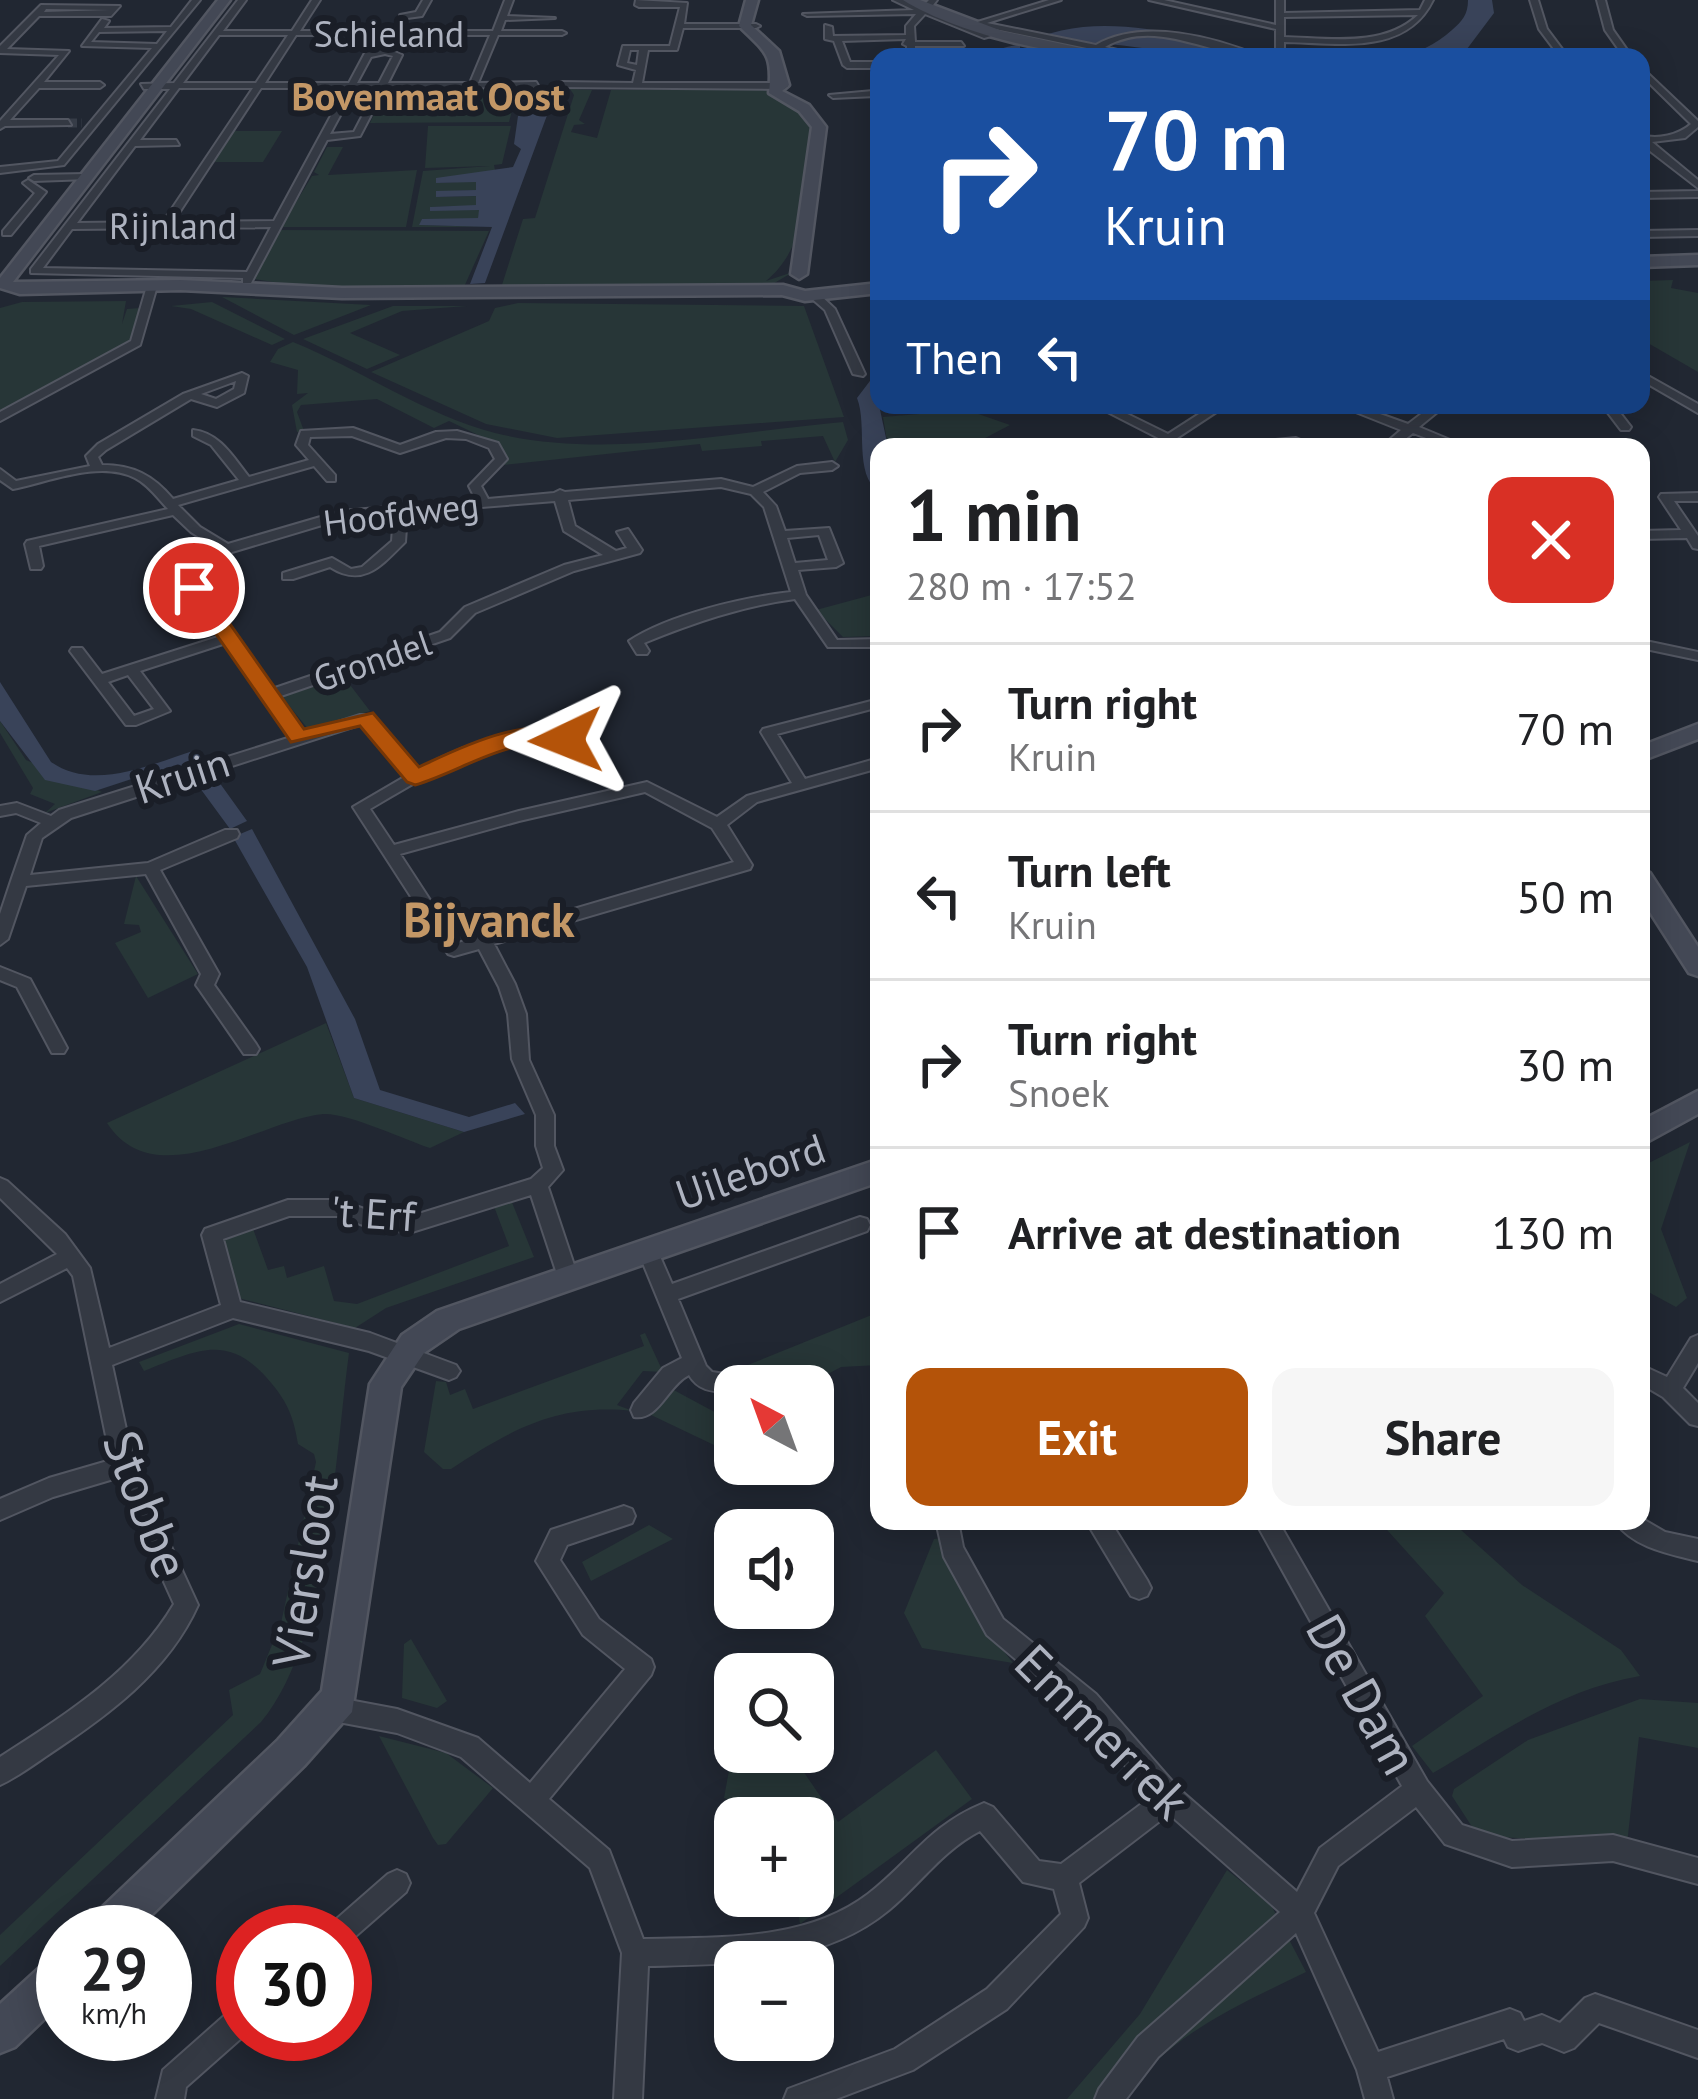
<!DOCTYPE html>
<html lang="en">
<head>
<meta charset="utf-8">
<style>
  :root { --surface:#fff; --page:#f6f6f6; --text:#202124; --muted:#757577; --line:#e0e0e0; --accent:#b45309 }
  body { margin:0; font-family:"PT Sans",sans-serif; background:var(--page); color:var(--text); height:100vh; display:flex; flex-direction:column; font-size:45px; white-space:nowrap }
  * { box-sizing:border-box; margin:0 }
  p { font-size:39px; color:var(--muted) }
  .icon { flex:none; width:66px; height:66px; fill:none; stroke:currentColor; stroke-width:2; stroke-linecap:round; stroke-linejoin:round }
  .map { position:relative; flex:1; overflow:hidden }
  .details { position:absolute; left:870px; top:438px; width:780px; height:1092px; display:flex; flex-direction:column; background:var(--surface); border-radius:24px; box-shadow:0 6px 30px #0003 }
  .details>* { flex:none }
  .hud { position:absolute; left:870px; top:48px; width:780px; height:366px; border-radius:24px; box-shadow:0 6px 30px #0003; background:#1a4fa0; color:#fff; overflow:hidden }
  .needle { width:78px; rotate:319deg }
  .controls { position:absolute; left:714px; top:1365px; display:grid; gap:24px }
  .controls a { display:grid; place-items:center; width:120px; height:120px; border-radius:24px; background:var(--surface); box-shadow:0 6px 30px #0003; font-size:60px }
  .speed { position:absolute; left:36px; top:1905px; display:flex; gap:24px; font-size:60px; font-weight:700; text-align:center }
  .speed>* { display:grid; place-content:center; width:156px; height:156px; border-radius:50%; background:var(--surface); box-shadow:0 6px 30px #0003; line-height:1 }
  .speed small { font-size:30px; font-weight:400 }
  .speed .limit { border:18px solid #d22; background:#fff; color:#111 }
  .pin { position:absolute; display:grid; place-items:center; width:102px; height:102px; color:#fff; margin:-51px; border:6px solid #fff; border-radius:50%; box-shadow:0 3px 12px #0007 }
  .me { position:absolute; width:132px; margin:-66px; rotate:268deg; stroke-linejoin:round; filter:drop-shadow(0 0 9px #0008) }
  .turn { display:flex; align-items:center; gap:42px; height:252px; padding:0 36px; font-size:54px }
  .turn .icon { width:156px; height:156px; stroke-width:2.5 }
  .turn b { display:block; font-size:84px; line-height:102px }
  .then { display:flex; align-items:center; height:114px; padding:0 36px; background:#0003; gap:24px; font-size:45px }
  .round { display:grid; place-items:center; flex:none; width:126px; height:126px; border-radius:24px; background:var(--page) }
  .headline { display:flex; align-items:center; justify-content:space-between; height:204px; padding:0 36px }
  h1 { font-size:72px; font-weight:700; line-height:90px }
  .action { display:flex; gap:24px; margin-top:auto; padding:24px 36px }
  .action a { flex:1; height:138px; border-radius:24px; background:var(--accent); color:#fff; font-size:48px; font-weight:700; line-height:138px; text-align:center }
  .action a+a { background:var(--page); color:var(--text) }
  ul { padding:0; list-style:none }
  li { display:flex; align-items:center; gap:36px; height:168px; padding:0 36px; border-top:3px solid var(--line) }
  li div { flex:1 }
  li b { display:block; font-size:45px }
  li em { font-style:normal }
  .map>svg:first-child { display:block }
</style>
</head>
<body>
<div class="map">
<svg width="1698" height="2099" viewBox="0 0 1698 2099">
  <rect width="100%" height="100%" fill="#212732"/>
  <path fill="#273637" d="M386 89H530L524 107 512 111 509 122 370 123Z
    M570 89 592 90 579 120 585 124 574 125 571 132 597 138 611 90 767 89 804 114 812 129C806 183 810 245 766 281L793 272 771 285 501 288 523 219 535 218 574 95Z
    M428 126H511L502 164 494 165 495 170 437 183 477 181V190L436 192V197L477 196 476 206 431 207 480 210 478 219H422L420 225 492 227H412L423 171 490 166 425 168Z
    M228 131H282L263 162H208Z
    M327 147H343L328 175 417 170 406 227H281L312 176 319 175 314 172Z
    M281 230 489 231 464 287 311 288 254 279Z
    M1673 280 1671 288 1698 293V372L1641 339V281Z
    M222 297 371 305 294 335Z
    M126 301 122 324 127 309 140 308 131 342 0 415V308L22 302Z
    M212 302 285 339 272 345 191 309 171 306Z
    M518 303 804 306 844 417 557 438 486 424 371 372 489 321 495 308Z
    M393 306H467L402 311 350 333 400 355 367 369 303 339Z
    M293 342C360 369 425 415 495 433 606 460 731 432 843 422L848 440 835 462 823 436 761 441 762 446 702 451 700 444 504 465 499 445 449 421 434 428 377 399 301 405 297 412 304 431 297 432 292 405 308 393 297 394 298 370 270 362 278 349Z
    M967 410 1010 425 968 447H888L883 417Z
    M879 593V636L843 637 816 610Z
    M344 677 370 711 309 730 282 697Z
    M0 721 26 760 102 792 45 813 55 804 30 794 33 788 0 733Z
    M136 876 198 974 148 998 115 943 141 932 139 925 124 924Z
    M326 1023 354 1098 464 1132 430 1148C406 1140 346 1112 323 1114 261 1120 156 1198 107 1123Z
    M1690 1142 1661 1229 1687 1298 1676 1307 1641 1288V1167Z
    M509 1195 534 1257 386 1308 355 1328 238 1298 220 1237 252 1226 268 1270 284 1266 287 1278 324 1266 334 1301 357 1304 509 1246 492 1201Z
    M879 1312V1365L841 1367 826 1375 723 1380 738 1369Z
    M239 1324 349 1353C335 1456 328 1643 261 1722L0 1966V1935L233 1715 229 1690 260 1674 281 1623 316 1462 314 1454 298 1444C294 1419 288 1403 272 1384 230 1332 199 1349 144 1371L139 1362Z
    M645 1333 663 1372 643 1371 617 1405 633 1411C558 1403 512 1429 451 1469H443L424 1452 436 1381 446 1382 450 1395 465 1389 473 1409 644 1346 640 1335Z
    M670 1388 735 1423V1455L649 1414Z
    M1379 1521H1451L1522 1585 1621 1650 1640 1676C1559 1690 1502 1733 1433 1773L1412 1746 1483 1696 1425 1616 1444 1593Z
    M649 1525 673 1539 591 1581 582 1562Z
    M942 1538 978 1618 1013 1663 922 1648 904 1613 934 1539Z
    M411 1639 447 1701 437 1708 402 1698 404 1644Z
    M1640 1699 1698 1703V1748L1639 1737 1627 1844 1478 1836 1452 1796 1454 1789 1528 1740Z
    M379 1736 446 1753 493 1788 446 1844 438 1845 433 1838Z
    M936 1750 972 1799 800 1924 796 1896H813V1818H781L724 1798 732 1754 790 1752 838 1822Z
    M1227 1870 1271 1905 1306 1972C1236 2006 1170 2034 1123 2099H1067L1140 2014Z"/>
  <path fill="#394359" d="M1468 0H1492L1494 13 1461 57C1407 57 1348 64 1295 57 1206 46 1103 0 1020 46V57H980C1091 0 1342 127 1452 30 1462 21 1468 15 1468 0Z
    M540 91H556L485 283 470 284 492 227 419 225 422 219 478 218 479 210 430 211V207L476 205V196L436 197V191L476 190V182L436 183V178L513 167 521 149 514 144 518 116 531 112Z
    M879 369V405L888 447H879V492C853 474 868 426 857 398Z
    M0 682 51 762C94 792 151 764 196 750L247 821 230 829 197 784 162 769 95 791 45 780 0 721Z
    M252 829 355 1019 380 1090 469 1117 515 1103 525 1114 464 1132 354 1098 307 967 233 837Z"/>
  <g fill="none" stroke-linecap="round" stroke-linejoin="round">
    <path stroke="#363c47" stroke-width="9" stroke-dasharray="9 4.5" stroke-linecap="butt" d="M68 123H82"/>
    <defs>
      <path id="street" d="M192 0H200L64 165 0 173V167L58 161 152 48 82 46 102 19 109 21 104 28 171 27ZM167 31 157 44 91 42 99 32Z
        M238 0H246L223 31H292L312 0H320L300 31H493L505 0H513L507 16 555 18 505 20 501 31H562L566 33 562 35H498L478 83 536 82 539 87 385 88 360 136 327 140 251 283H243V278L31 273V269L170 89H144L141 84 174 83ZM219 35H288L256 83H183ZM296 35H490L470 83H388L402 55 390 50 394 43 390 41 382 49 365 53 349 83H265ZM385 54 393 56 379 83H357L371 57ZM179 88H253L163 222 77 223 135 146 179 145 176 140H140ZM261 88H346L274 221 173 222ZM355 88H377L354 132 330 134ZM271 227 247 272 43 268 72 229Z
        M423 0H431L422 16 400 19V15L416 12Z
        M636 0 687 3 684 24H756L760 26 756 28H683L677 50H648L642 83H784L788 86 784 89 556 87 559 82 633 83 636 70 618 65 623 46H670L680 7H639L635 5ZM630 50H639L637 65 627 63Z
        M893 0H904L922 7 929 0H937L929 10 991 36 984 38 925 14 914 26 915 42H961L964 46H915V57H907V46L903 44 906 39 842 41 850 62H879V68H847L843 65 834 41 825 39V25L832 27 833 36 906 35V26L916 14 807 16 803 14 914 10Z
        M1049 0H1061L987 23 1096 45C1143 18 1215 37 1262 57 1209 57 1157 17 1105 47L1146 57H1130L971 24Z
        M1149 0H1164L1276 25V0H1284V13L1420 10 1425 0H1433C1406 56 1339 43 1284 42V57H1276V29ZM1418 15C1383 48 1329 38 1284 37V17Z
        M1530 0H1538L1547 29 1568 57H1560L1539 29Z
        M1597 0H1605L1613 30 1632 57H1624L1605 30Z
        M41 5 120 6 111 16H39L7 49 69 51 44 82H100L104 85 100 88H39L10 120H68L71 125 5 126 0 129V121L59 55 0 53V46ZM46 9 110 10 44 12Z
        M1641 67 1698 121V127L1685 138 1652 142 1698 180V188L1641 144V135C1658 140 1678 135 1691 124L1641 75Z
        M873 91 876 96 833 98 829 95Z
        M86 174 89 175V179L34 181 29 178 34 175Z
        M28 180 46 192 11 235H3V231L35 193 23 183Z
        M1698 191V197L1641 198V192Z
        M1698 230V236L1641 237V231Z
        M152 283 157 286 140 345 0 421V412L131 341 147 286Z
        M810 293H818L835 309 865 374 863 376 853 374 825 310 810 297Z
        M1641 372 1698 404V413L1641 380Z
        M242 373 248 376 244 393 217 407 191 399 106 450 98 457 102 465C133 465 153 475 173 499L239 480 211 445 193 436V430C220 433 233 457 249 477L309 460 296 445 301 431 353 428 400 445 436 432 457 431 498 443 507 459 481 486 488 499 554 493 560 490 565 492 721 479 753 487 797 466 832 462 838 466 832 470 800 473 763 492 776 506 785 531 829 528 843 563 836 567 798 570 806 595 837 640 879 639V647H828L795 599C742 606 693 623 644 643L649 651 647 654H637L629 641C668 615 744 597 791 592L764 507 751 494 721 487 568 500 575 526 616 551 627 548 617 532 628 529 642 550 640 553 574 571 475 613 450 638 278 697 304 733 360 715H370L417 770C456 749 532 715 573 740L565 763H555L552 760 557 743C489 734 427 776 370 809L394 845 519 811 647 782 717 817 747 796 792 783 761 732 763 729 879 699V707L777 734 805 779 879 758V768L757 802 727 825 752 865 750 869 494 944 515 984 526 1014 529 1060 554 1115V1146L563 1170 548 1187 579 1280 576 1286 569 1288 562 1286 559 1280 531 1195 412 1232 377 1230 338 1216H289L223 1239 240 1302 370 1333 456 1365 460 1371 456 1377 449 1380 369 1351 233 1318 112 1365 134 1466 198 1605C168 1672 107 1716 48 1755 32 1766 17 1777 0 1785V1757C65 1715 133 1673 174 1604L117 1478 53 1497 0 1520V1499L49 1478 111 1460 73 1276 67 1268 0 1302V1284L57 1254 0 1198V1178L7 1181 65 1234 90 1268 109 1348 221 1305 202 1235 205 1229 288 1200H339L378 1214 412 1216 531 1179 543 1168 536 1146V1115L512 1059 508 1014 499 987 479 949 454 956 448 954 353 807 406 776 362 724 71 818 42 838 30 875 148 863 225 830H237L239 834 237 838 160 870 219 974 214 985 256 1044 259 1049 256 1054H244L199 989 196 985 201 974 146 874 26 886 8 939 0 945V914L11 881 27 835 41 823 16 813 0 816V806L17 803 51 816 59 810 291 737 226 643 140 671 170 711 136 725H126L70 651 72 648H82L102 674 221 636 187 588 219 550 191 532 173 515 39 546 43 566 41 569H31L25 544 27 541 168 509C159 500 149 485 135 478 99 460 49 482 13 489L0 480V469L16 481 90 466 86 456 98 444 183 394ZM236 381 234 389 216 399 201 394ZM352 436 400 453 446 438 466 439 489 448 495 459 469 486 476 500 341 511 228 544 200 527 178 505 314 466 327 481H335V475L308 445 310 437ZM555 501 564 531 603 555 564 565 465 607 440 632 272 689 201 588 232 552 342 519 394 514 392 541 362 567 351 569 332 558 283 573V579H293L330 567C363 588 381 566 405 542L407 513ZM819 535 828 560 795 563 787 538ZM128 675 154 709 134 716 108 682ZM645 792 712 828 734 862 458 943 400 854 519 821Z
        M1026 405H1039L1033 409Z
        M1094 405H1109L1168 434 1213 405H1227L1177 438 1191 447H1176Z
        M1338 405H1355L1408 424 1433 405H1446L1419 427 1467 447H1450L1413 433 1395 447H1381L1401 430Z
        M1602 405H1614L1631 427 1629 430H1621Z
        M1296 438 1317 447H1236L1242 443Z
        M1698 493V501H1674L1698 536V549L1693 548 1687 538 1641 539V531L1681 530 1659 497 1661 494Z
        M1641 640 1698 652V660L1641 648Z
        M0 967 30 979 67 1048 64 1053H52L17 987 0 980Z
        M860 1217 867 1219 870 1225 867 1231 678 1299 706 1366 712 1372 745 1377 748 1384 735 1386V1393C715 1391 700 1393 689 1375 667 1386 659 1421 634 1417L631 1410 634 1403 663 1368 682 1358 638 1251 641 1245 648 1243 655 1245 672 1284Z
        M1698 1335V1363L1683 1388 1698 1403V1426L1690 1424 1663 1397 1641 1384V1365L1667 1377 1691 1338Z
        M624 1506 632 1509 635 1516 632 1523 567 1545 560 1560 599 1619 651 1659 654 1667 651 1675 549 1799 609 1850 643 1939C718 1937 805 1942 868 1894 912 1860 928 1826 984 1803L993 1807 1039 1861 1061 1864 1152 1796 1078 1712 987 1635 944 1557 936 1521H958L963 1547 1003 1619 1096 1694 1179 1789 1297 1892 1320 1848 1402 1786 1255 1521H1278L1427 1781 1462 1825 1512 1841 1613 1835 1698 1858V1884L1613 1861 1512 1867 1445 1844 1416 1807 1338 1866 1314 1913 1378 2052 1510 2009 1520 2013 1524 2021 1542 2015 1560 2023 1585 1998 1595 1994 1698 2030V2058L1599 2023 1574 2048 1564 2052 1542 2043 1518 2051 1508 2047 1504 2039 1387 2077 1393 2099H1365L1357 2070 1296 1933 1158 2057 1126 2099H1095L1099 2089 1138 2037 1280 1912 1169 1814 1079 1883 1088 1918 1084 1927 1007 2009 913 2070 836 2099H784L788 2089 895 2049 987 1989 1061 1914 1054 1889 1023 1882 980 1831C943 1850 920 1884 889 1910 821 1966 730 1964 648 1966L642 2099H614L622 1953 590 1868 461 1757 397 1733 333 1721 324 1718 321 1709 324 1700 333 1697 397 1709 478 1738 530 1783 625 1669 583 1635 536 1561 551 1530Z
        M1641 1518 1665 1532 1698 1539V1561C1670 1554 1631 1547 1615 1521H1641Z
        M1086 1521H1110L1147 1580 1151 1588 1147 1596 1139 1599 1131 1596Z
        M397 1870 406 1874 410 1883 406 1892 350 1941 345 1944V1932H328L332 1923 388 1874Z
        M243 2004V2034H246L186 2087 184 2099H156L163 2070 233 2008Z"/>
      <path id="secondary" d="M218 0H230L13 282 181 280 342 288 783 285 805 291 879 283V293L805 301 782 295 342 298 181 290 20 294 0 288V278Z
        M746 0H758L751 25 779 51 789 85 782 91 809 105 826 127 807 274 799 279 791 274 812 127 799 111 769 93C773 53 766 53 739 26Z
        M903 0H920L1002 31 1122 57C1058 57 958 34 903 0Z
        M1698 255V265L1641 267V257Z
        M1698 724V739L1641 761V746Z
        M1641 871 1650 873 1698 947V976L1689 973 1641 898Z
        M1698 1091V1114L1641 1145V1121Z
        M879 1159V1182L459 1329 424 1353 401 1387 352 1712 304 1766 134 1932H85L91 1918 278 1740 322 1691 370 1384 402 1335 437 1311Z
        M63 1953V2001L15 2047 0 2053V2004L49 1959Z"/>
    </defs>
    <use href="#street" stroke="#525661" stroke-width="4"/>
    <use href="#secondary" stroke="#525661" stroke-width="5"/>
    <use href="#street" fill="#343943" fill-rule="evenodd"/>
    <use href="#secondary" fill="#434855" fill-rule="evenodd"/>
  </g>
  <path fill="#b45309" stroke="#753606" stroke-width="3" d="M194 582 201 583 304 729 373 713 419 767C459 748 538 708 578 740L566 747C511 733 466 770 415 785L407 782 360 726 291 742 184 588Z"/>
  <g text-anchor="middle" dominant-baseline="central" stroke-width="12" stroke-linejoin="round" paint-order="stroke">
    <g font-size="36" fill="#aeb3c0" stroke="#1a1e27">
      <text x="389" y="33">Schieland</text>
      <text x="173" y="225">Rijnland</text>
      <text transform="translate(401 513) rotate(-7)">Hoofdweg</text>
      <text transform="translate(372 660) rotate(-19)">Grondel</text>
    </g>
    <g font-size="39" font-weight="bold" fill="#c39766" stroke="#1a1e27">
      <text x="428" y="95">Bovenmaat Oost</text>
    </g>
    <g font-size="42" fill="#aeb3c0" stroke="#1a1e27">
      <text transform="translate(182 775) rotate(-18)">Kruin</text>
      <text transform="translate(750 1171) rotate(-19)">Uilebord</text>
      <text transform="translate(373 1213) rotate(4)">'t Erf</text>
    </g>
    <g font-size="48" font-weight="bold" fill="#c39766" stroke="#1a1e27">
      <text x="489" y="919">Bijvanck</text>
    </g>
    <g font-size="51" fill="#aeb3c0" stroke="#1a1e27">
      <text transform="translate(147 1504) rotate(69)">Stobbe</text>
      <text transform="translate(304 1571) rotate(-81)">Viersloot</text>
      <text transform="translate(1363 1694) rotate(61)">De Dam</text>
      <text transform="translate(1103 1731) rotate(45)">Emmerrek</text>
    </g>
  </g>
</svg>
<div class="controls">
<a><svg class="needle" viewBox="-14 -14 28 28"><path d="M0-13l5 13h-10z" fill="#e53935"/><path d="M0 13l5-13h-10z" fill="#757577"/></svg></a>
<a><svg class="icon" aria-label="sound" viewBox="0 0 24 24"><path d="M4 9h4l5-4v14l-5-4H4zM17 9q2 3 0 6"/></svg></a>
<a><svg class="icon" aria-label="search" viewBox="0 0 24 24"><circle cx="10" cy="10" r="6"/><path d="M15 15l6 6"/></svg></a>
<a>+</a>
<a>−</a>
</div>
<div class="speed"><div>29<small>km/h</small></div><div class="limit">30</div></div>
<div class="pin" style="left:194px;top:588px;background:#d93025"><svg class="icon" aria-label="arrive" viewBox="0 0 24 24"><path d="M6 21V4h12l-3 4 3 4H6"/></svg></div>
<svg class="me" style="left:566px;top:740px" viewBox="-20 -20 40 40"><path d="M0-17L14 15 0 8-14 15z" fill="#b45309" stroke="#fff" stroke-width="4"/></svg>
<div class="hud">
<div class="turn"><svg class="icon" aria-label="right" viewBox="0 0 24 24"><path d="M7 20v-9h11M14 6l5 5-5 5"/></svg><div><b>70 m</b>Kruin</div></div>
<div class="then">Then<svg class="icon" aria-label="left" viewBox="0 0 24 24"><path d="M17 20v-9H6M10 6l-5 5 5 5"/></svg></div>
</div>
<section class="details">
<div class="headline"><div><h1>1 min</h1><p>280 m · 17:52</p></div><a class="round" style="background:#d93025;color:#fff"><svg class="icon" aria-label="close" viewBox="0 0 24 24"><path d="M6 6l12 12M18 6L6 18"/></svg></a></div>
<ul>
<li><svg class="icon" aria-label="right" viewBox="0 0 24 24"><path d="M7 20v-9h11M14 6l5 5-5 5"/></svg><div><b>Turn right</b><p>Kruin</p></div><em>70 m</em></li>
<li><svg class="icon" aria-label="left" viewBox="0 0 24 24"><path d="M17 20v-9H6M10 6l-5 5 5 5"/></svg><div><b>Turn left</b><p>Kruin</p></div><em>50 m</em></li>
<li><svg class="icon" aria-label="right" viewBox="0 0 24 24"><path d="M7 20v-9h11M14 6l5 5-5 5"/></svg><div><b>Turn right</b><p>Snoek</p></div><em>30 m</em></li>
<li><svg class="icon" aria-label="arrive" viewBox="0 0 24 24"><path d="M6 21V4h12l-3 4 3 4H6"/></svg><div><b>Arrive at destination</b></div><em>130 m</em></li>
</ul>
<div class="action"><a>Exit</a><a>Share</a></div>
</section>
</div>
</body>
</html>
